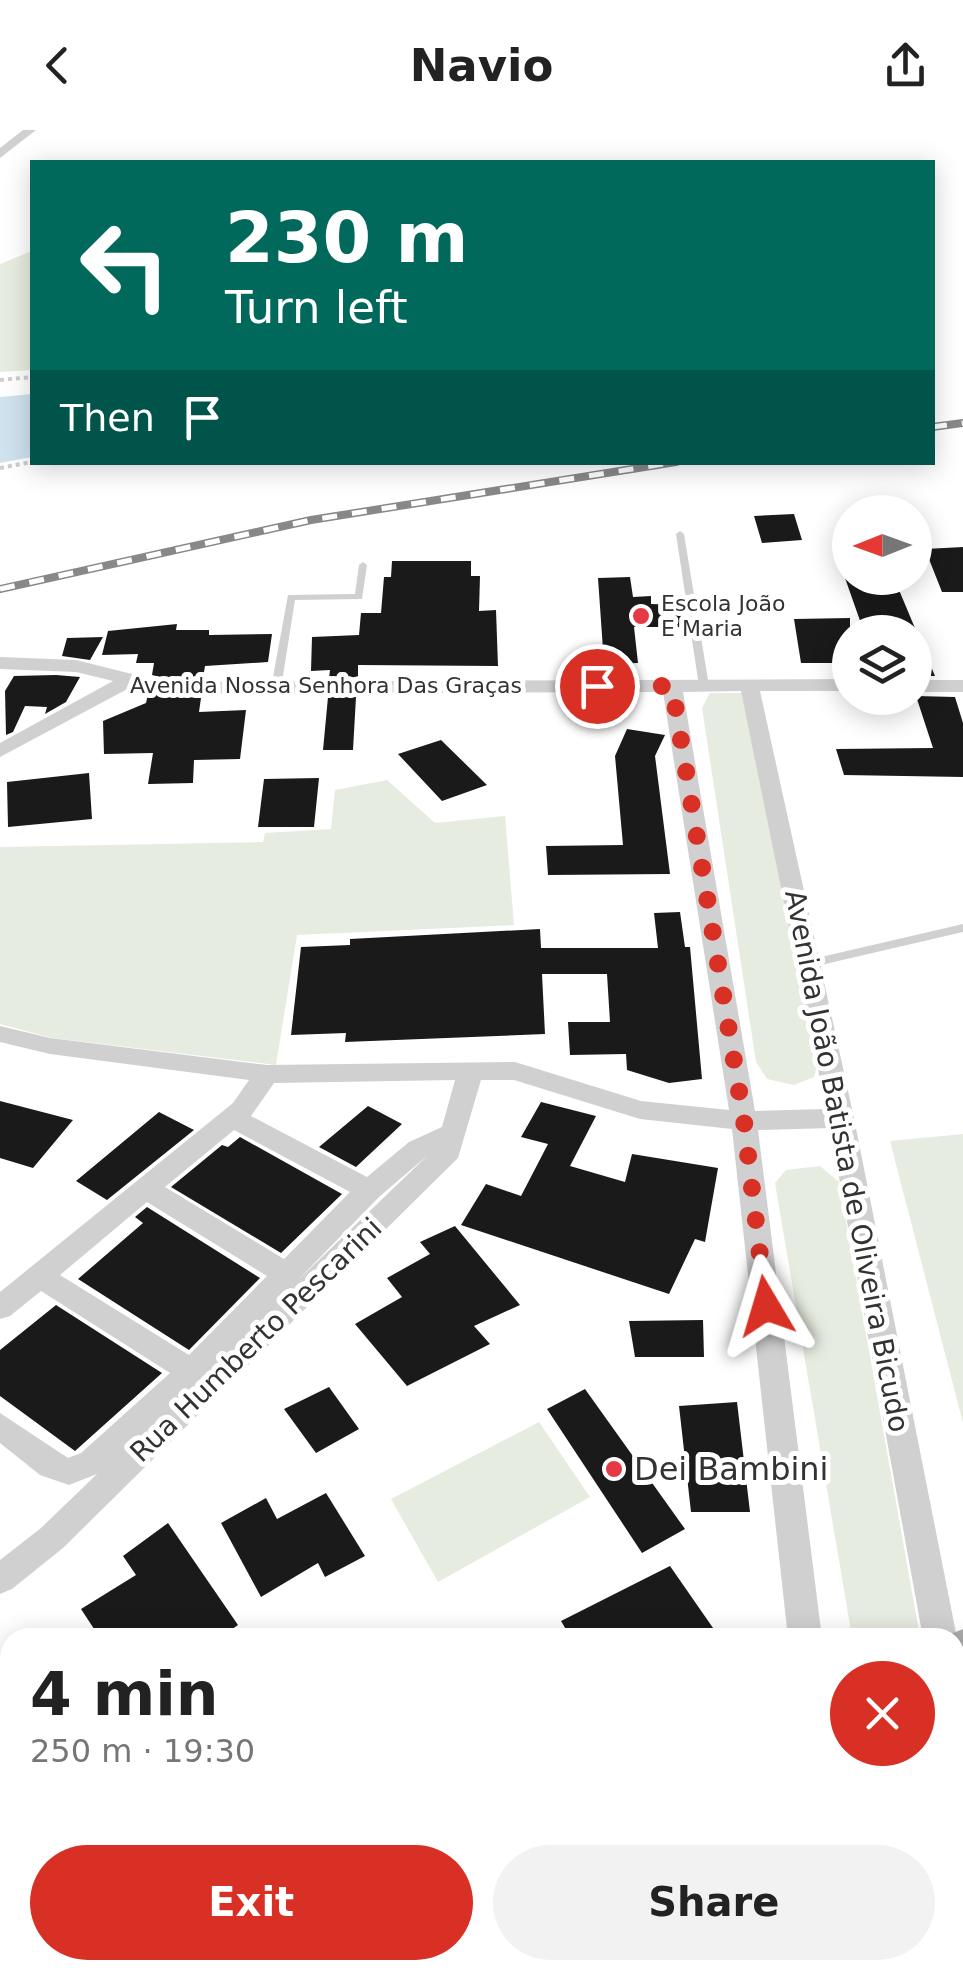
<!DOCTYPE html>
<html lang="en">
<head>
<meta charset="utf-8">
<style>
  :root { --surface:#fff; --page:#f2f2f2; --text:#222; --muted:#767676; --accent:#d93025 }
  body { margin:0; font-family:"DejaVu Sans",sans-serif; background:var(--page); color:var(--text); height:100vh; display:flex; flex-direction:column; font-size:38px; white-space:nowrap }
  * { box-sizing:border-box; margin:0 }
  p { font-size:32px; color:var(--muted) }
  .icon { flex:none; width:55px; height:55px; fill:none; stroke:currentColor; stroke-width:2; stroke-linecap:round; stroke-linejoin:round }
  .map { position:relative; flex:1; overflow:hidden }
  .panel { position:absolute; left:0px; top:1498px; width:965px; height:352px; display:flex; flex-direction:column; background:var(--surface); border-radius:30px 30px 0 0; box-shadow:0 5px 25px #0003 }
  .panel>* { flex:none }
  .guide { position:absolute; left:30px; top:30px; width:905px; height:305px; border-radius:0px; box-shadow:0 5px 25px #0003; background:#00695c; color:#fff; overflow:hidden }
  .needle { width:65px; rotate:269deg }
  .controls { position:absolute; left:832px; top:365px; display:grid; gap:20px }
  .controls a { display:grid; place-items:center; width:100px; height:100px; border-radius:50%; background:var(--surface); box-shadow:0 5px 25px #0003; font-size:50px }
  .pin { position:absolute; display:grid; place-items:center; width:85px; height:85px; color:#fff; margin:-42px; border:5px solid #fff; border-radius:50%; box-shadow:0 2px 10px #0007 }
  .me { position:absolute; width:110px; margin:-55px; rotate:353deg; stroke-linejoin:round; filter:drop-shadow(0 0 8px #0008) }
  .turn { display:flex; align-items:center; gap:35px; height:210px; padding:0 30px; font-size:45px }
  .turn .icon { width:130px; height:130px; stroke-width:2.5 }
  .turn b { display:block; font-size:70px; line-height:85px }
  .then { display:flex; align-items:center; height:95px; padding:0 30px; background:#0003; gap:20px; font-size:38px }
  .round { display:grid; place-items:center; flex:none; width:105px; height:105px; border-radius:52px; background:var(--page) }
  .overview { display:flex; align-items:center; justify-content:space-between; height:170px; padding:0 30px }
  h1 { font-size:60px; font-weight:700; line-height:75px }
  .primary-button { display:flex; gap:20px; margin-top:auto; padding:20px 30px }
  .primary-button a { flex:1; height:115px; border-radius:60px; background:var(--accent); color:#fff; font-size:40px; font-weight:700; line-height:115px; text-align:center }
  .primary-button a+a { background:var(--page); color:var(--text) }
  header { display:flex; justify-content:space-between; align-items:center; height:130px; padding:0 30px; background:var(--surface); font-size:45px; font-weight:700 }
  .map>svg:first-child { display:block }
</style>
</head>
<body>
<header><svg class="icon" aria-label="back" viewBox="0 0 24 24"><path d="M15 5l-7 7 7 7"/></svg>Navio<svg class="icon" aria-label="share" viewBox="0 0 24 24"><path d="M12 15V3M7 8l5-5 5 5M5 13v7h14v-7"/></svg></header>
<div class="map">
<svg width="963" height="1848" viewBox="0 0 963 1848">
  <rect width="100%" height="100%" fill="#fff"/>
  <path fill="#e6ecdf" d="M32 121V240L0 242V134Z
    M710 563H742L818 932 814 947 794 955 767 949 756 932 702 578Z
    M387 650 435 693 505 686 514 795 297 805 276 935 52 908 0 894V717L263 712 265 703 331 699 335 660Z
    M963 1004V1293L890 1011Z
    M820 1036 839 1052 920 1507H852L775 1053 786 1040Z
    M539 1292 590 1367 438 1452 391 1369Z
    M955 1660 963 1665V1848H896L894 1840H955Z"/>
  <path fill="#cfe2ee" d="M32 264V327L0 333V267Z"/>
  <path fill="#1a1a1a" d="M794 384 802 410 762 413 754 386Z
    M963 417V462H942L925 419Z
    M392 431H471V446H480L479 481 496 480 498 536 358 535V547L329 548 330 540 311 541 312 507 359 505 361 483H381L384 447H391Z
    M630 447 633 467 651 466V474L682 475V497H634L638 533 604 534 598 448Z
    M845 448H894L935 546H915V502H864Z
    M850 488V533H801L794 489Z
    M177 494 176 500H209V505L272 504 268 532 205 536 203 548H164L152 545 154 533H136L138 524 102 525 108 501Z
    M103 507 90 530 62 526 67 508Z
    M56 545 80 547 66 572 45 584 47 577 25 576 13 602 6 605 5 561 14 546Z
    M148 564 201 568 199 582 246 580 240 629 194 630 193 653 148 654 153 623 104 624 103 591 146 573Z
    M916 566 955 567 963 593V647L844 645 836 619 933 618Z
    M328 567H356L353 620H323Z
    M627 599 665 605 655 626 670 744 548 745 546 716 623 715 615 626Z
    M441 610 487 655 442 671 398 624Z
    M89 643 92 689 8 697 7 652Z
    M319 648 314 697H258L264 649Z
    M680 782 685 817H690L702 949 669 953 627 940 626 924 570 925 568 892H610L607 844H542L545 904 345 912 346 903 291 905 301 817 350 815V809L540 799 541 818H658L654 783Z
    M0 971 73 990 33 1038 0 1028Z
    M541 972 596 986 570 1036 625 1052 632 1024 718 1038 705 1112 695 1109 669 1164 461 1095 486 1054 521 1066 548 1014 521 1007Z
    M368 976 402 994 356 1037 319 1017Z
    M159 982 194 1000 107 1070 76 1051Z
    M240 1007 342 1064 281 1123 171 1057 222 1015 228 1017Z
    M147 1077 260 1148 189 1220 78 1149 143 1093 135 1087Z
    M455 1096 520 1175 474 1196 490 1214 407 1256 355 1194 402 1167 387 1148 430 1124 420 1112Z
    M56 1175 162 1243 75 1321 0 1266V1220Z
    M703 1190 704 1227H635L629 1191Z
    M329 1257 359 1299 316 1323 284 1279Z
    M585 1259 685 1399 642 1423 547 1279Z
    M737 1272 750 1382H691L679 1276Z
    M326 1363 365 1426 325 1447 318 1433 261 1467 221 1393 266 1368 277 1389Z
    M168 1393 238 1495 219 1508H100L81 1479 136 1445 123 1426Z
    M670 1436 720 1508H571L561 1491Z"/>
  <g fill="none" stroke-linecap="round" stroke-linejoin="round">
    <path stroke="#cdcdcd" stroke-width="4" stroke-dasharray="4 4" stroke-linecap="butt" d="M0 250 32 247
      M0 338 32 332"/>
    <path fill="#d0d0d0" fill-rule="evenodd" d="M680 401 684 404 709 556 704 559 699 556 676 404Z
      M363 432 367 435 362 469 295 470 281 558 276 561 273 560 271 558 288 465 355 464 359 435Z
      M963 794V802L808 838 802 834 808 830Z"/>
    <path fill="#d0d0d0" fill-rule="evenodd" d="M23 0H36L0 28V18Z
      M0 527 76 530 164 552 850 549V561H760L854 988 957 1508 955 1512V1508H923L830 998 758 1000 822 1508H788L732 999 640 989 514 950H481L458 1028 63 1418 12 1459 0 1464V1430L41 1398 97 1344 69 1355 40 1345 0 1313V1283L68 1328 81 1323 170 1243 41 1161 10 1186 0 1189V1162L233 973 249 950 50 924 0 912V896L50 908 267 935 515 932 641 971 729 980 663 562 164 564 133 556 0 627V613L113 551 76 542 0 539ZM741 561 826 979 755 981 683 562ZM455 950 442 997 409 1012 367 1047 251 986 274 953ZM234 1000 350 1062 284 1129 165 1057ZM428 1025 297 1151 379 1067ZM147 1072 267 1146 189 1225 60 1145Z
      M915 550H963V562H915Z
      M955 1550 963 1553V1608L955 1605Z
      M837 1840H875L877 1848H839Z"/>
    <path fill="#ababab" fill-rule="evenodd" d="M963 1499V1549L955 1552V1508H941Z
      M963 1569V1622L955 1625V1572Z
      M552 1840H618L614 1848H548Z
      M676 1840H739L735 1848H672Z"/>
    <defs>
      <path id="rail" d="M932 297 963 293
        M0 459 311 390 676 332"/>
    </defs>
    <use href="#rail" stroke="#888" stroke-width="8"/>
    <use href="#rail" stroke="#fff" stroke-width="5" stroke-dasharray="15" stroke-linecap="butt"/>
  </g>
  <g fill="none" stroke-linecap="round" stroke-linejoin="round">
    <path stroke="#d93025" stroke-width="18" stroke-dasharray="0 32.4" d="M597 556H672L744 991 766 1176"/>
  </g>
  <g fill="#e63946" stroke="#fff" stroke-width="4">
    <circle cx="641" cy="486" r="10"/>
    <circle cx="614" cy="1339" r="10"/>
  </g>
  <g text-anchor="middle" dominant-baseline="central" stroke-width="10" stroke-linejoin="round" paint-order="stroke">
    <g font-size="22" fill="#333" stroke="#fff" text-anchor="start">
      <text x="661" y="473">Escola João<tspan x="661" dy="25">E Maria</tspan></text>
    </g>
    <g font-size="22" fill="#333" stroke="#fff">
      <text x="326" y="555">Avenida Nossa Senhora Das Graças</text>
    </g>
    <g font-size="28" fill="#333" stroke="#fff">
      <text transform="translate(847 1031) rotate(79)">Avenida João Batista de Oliveira Bicudo</text>
      <text transform="translate(256 1210) rotate(-44)">Rua Humberto Pescarini</text>
    </g>
    <g font-size="32" fill="#333" stroke="#fff" text-anchor="start">
      <text x="634" y="1339">Dei Bambini</text>
    </g>
  </g>
</svg>
<div class="controls">
<a><svg class="needle" viewBox="-14 -14 28 28"><path d="M0-13l5 13h-10z" fill="#e53935"/><path d="M0 13l5-13h-10z" fill="#767676"/></svg></a>
<a><svg class="icon" aria-label="layers" viewBox="0 0 24 24"><path d="M12 4l9 5-9 5-9-5zM3 14l9 5 9-5"/></svg></a>
</div>
<div class="pin" style="left:597px;top:556px;background:#d93025"><svg class="icon" aria-label="arrive" viewBox="0 0 24 24"><path d="M6 21V4h12l-3 4 3 4H6"/></svg></div>
<svg class="me" style="left:766px;top:1176px" viewBox="-20 -20 40 40"><path d="M0-17L14 15 0 8-14 15z" fill="#d93025" stroke="#fff" stroke-width="4"/></svg>
<div class="guide">
<div class="turn"><svg class="icon" aria-label="left" viewBox="0 0 24 24"><path d="M17 20v-9H6M10 6l-5 5 5 5"/></svg><div><b>230 m</b>Turn left</div></div>
<div class="then">Then<svg class="icon" aria-label="arrive" viewBox="0 0 24 24"><path d="M6 21V4h12l-3 4 3 4H6"/></svg></div>
</div>
<section class="panel">
<div class="overview"><div><h1>4 min</h1><p>250 m · 19:30</p></div><a class="round" style="background:#d93025;color:#fff"><svg class="icon" aria-label="close" viewBox="0 0 24 24"><path d="M6 6l12 12M18 6L6 18"/></svg></a></div>
<div class="primary-button"><a>Exit</a><a>Share</a></div>
</section>
</div>
</body>
</html>
